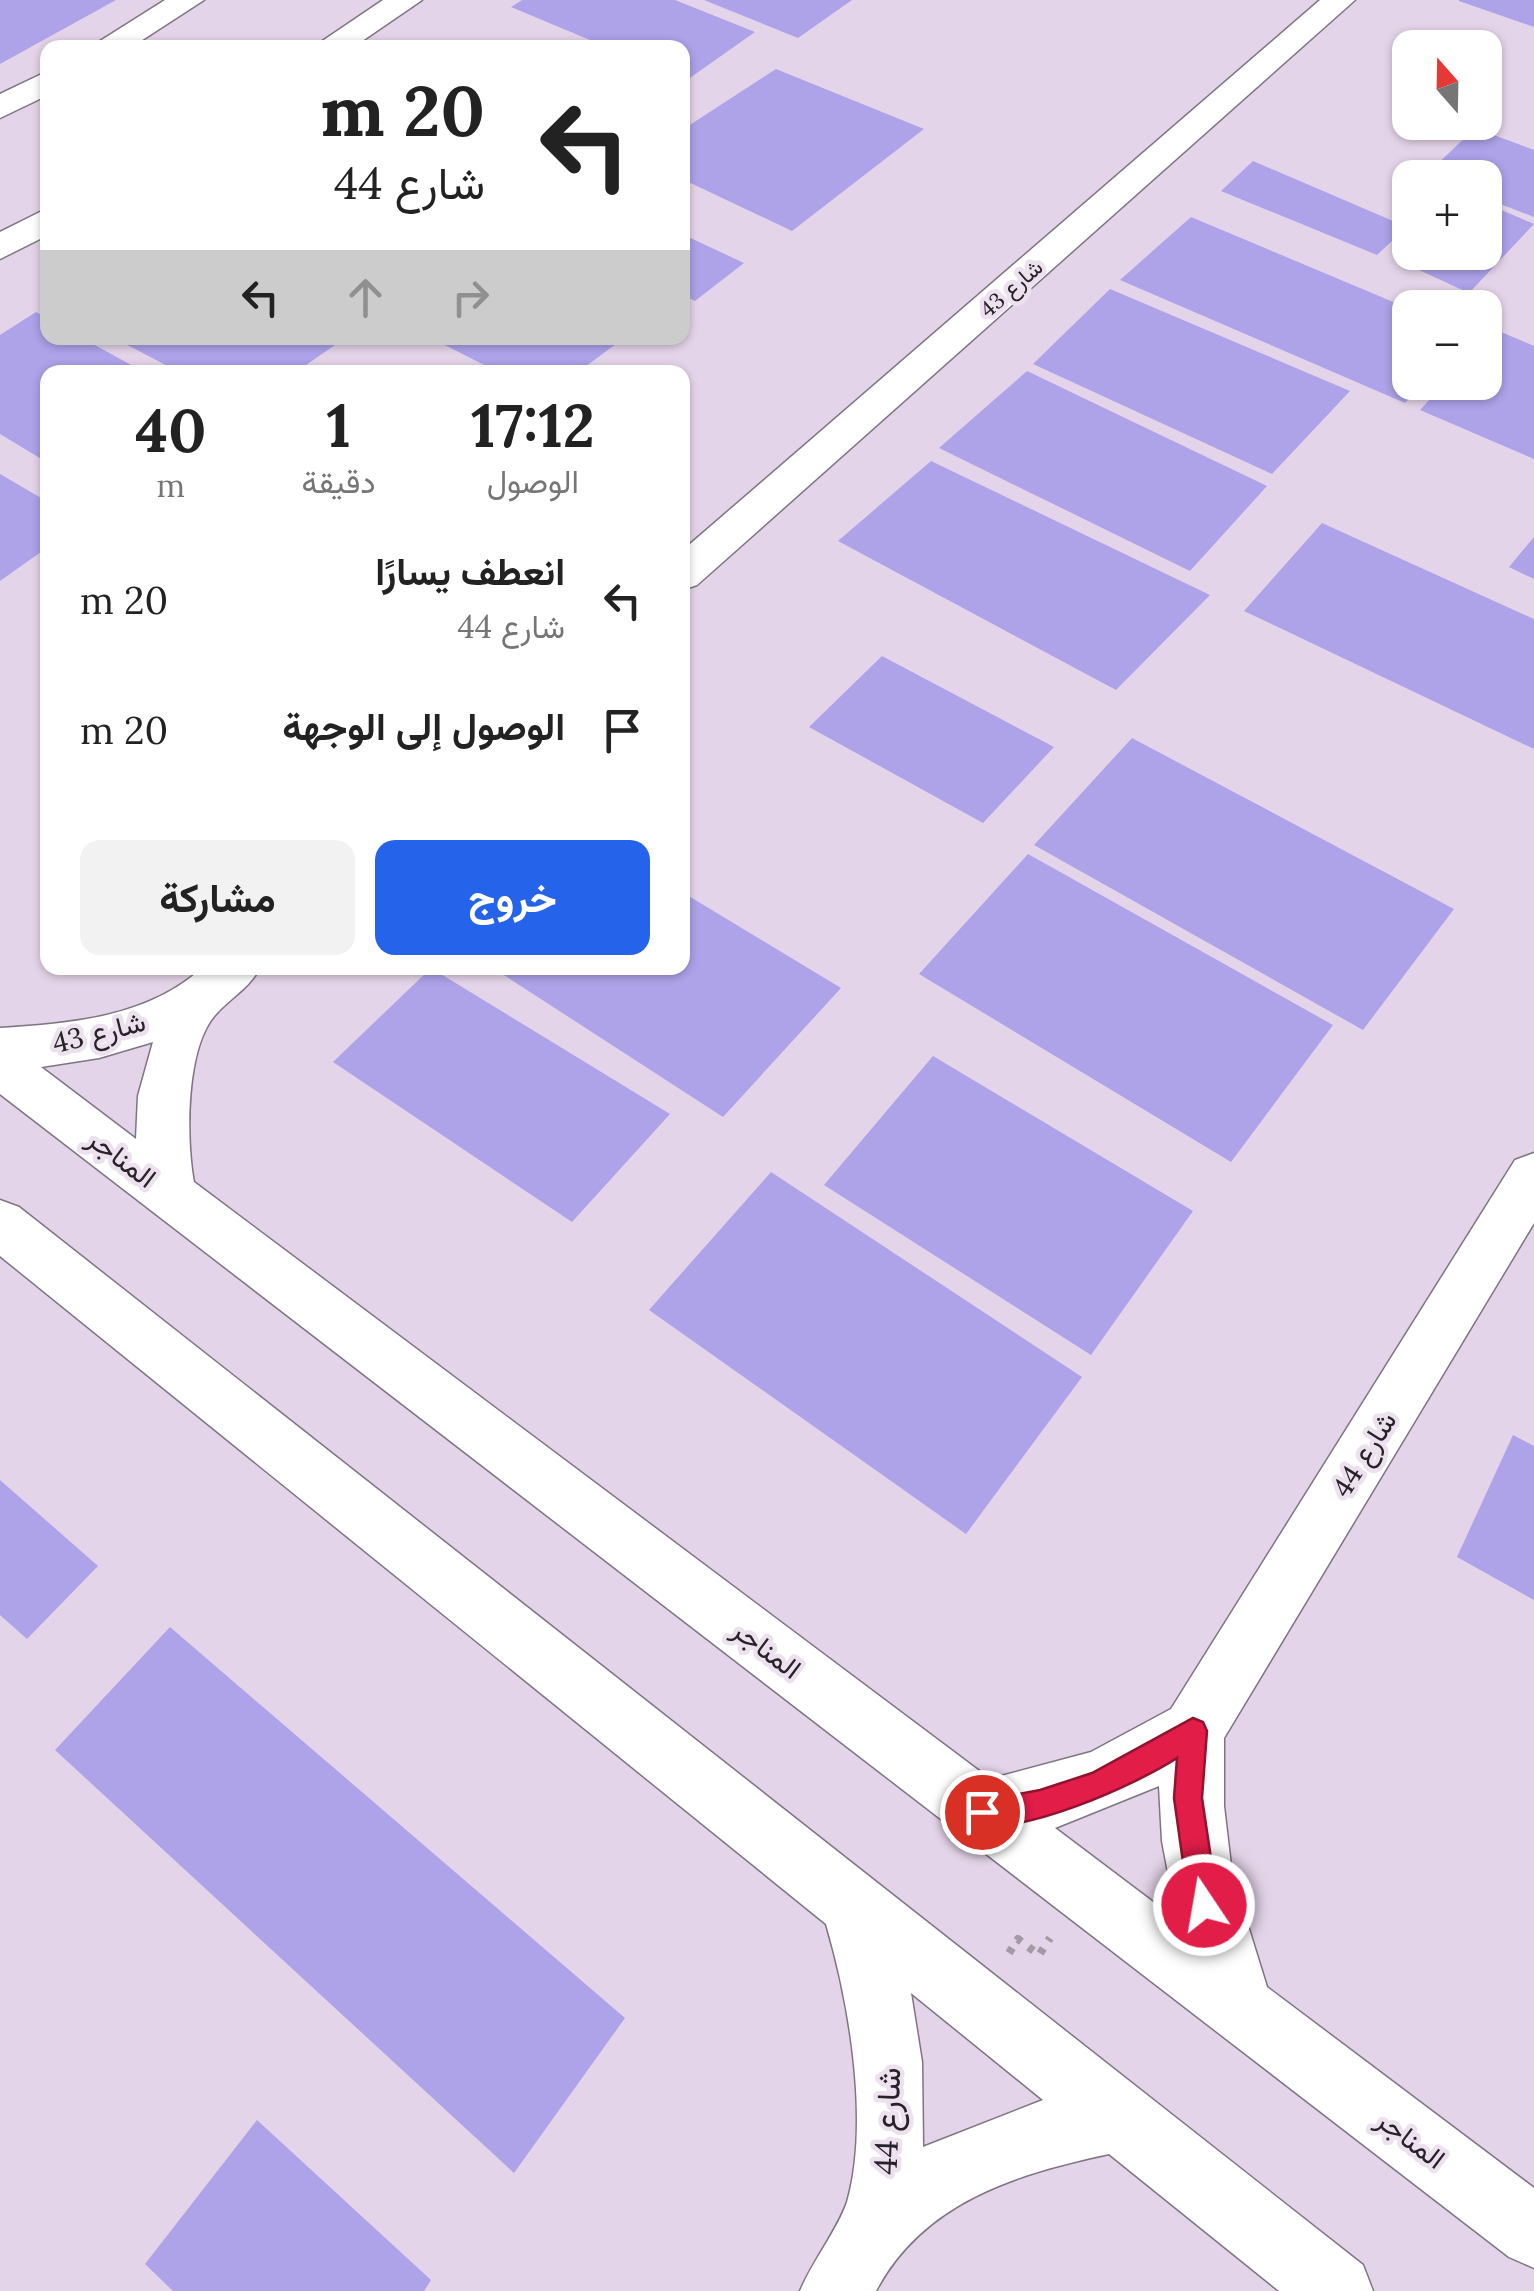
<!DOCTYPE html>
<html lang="ar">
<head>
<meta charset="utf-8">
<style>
  :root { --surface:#fff; --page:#f2f2f2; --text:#222; --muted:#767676; --accent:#2563eb }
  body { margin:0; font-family:Lora,Vazirmatn,serif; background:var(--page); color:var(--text); direction:rtl; height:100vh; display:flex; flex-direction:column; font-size:38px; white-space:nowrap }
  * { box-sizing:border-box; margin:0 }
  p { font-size:32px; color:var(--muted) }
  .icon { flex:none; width:55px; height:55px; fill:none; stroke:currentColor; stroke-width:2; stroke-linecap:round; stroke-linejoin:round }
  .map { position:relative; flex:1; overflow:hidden; direction:ltr }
  .side { position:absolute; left:40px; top:365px; width:650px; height:610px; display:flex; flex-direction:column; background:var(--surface); border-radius:20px; box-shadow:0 2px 8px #0004; direction:rtl }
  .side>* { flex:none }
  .top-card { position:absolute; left:40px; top:40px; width:650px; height:305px; border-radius:20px; box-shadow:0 2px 8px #0004; direction:rtl; background:#fff; color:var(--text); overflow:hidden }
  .needle { width:65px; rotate:340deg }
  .tools { position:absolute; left:1392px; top:30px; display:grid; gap:20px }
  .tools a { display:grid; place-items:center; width:110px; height:110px; border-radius:20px; background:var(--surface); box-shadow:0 2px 8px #0004; font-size:50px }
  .pin { position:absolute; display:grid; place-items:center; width:85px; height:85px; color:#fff; margin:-42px; border:5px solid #fff; border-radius:50%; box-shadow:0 2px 10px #0007 }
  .me { position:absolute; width:110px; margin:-55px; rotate:348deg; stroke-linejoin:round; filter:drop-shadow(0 0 8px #0008) }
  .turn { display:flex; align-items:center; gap:35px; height:210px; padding:0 40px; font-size:45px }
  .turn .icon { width:130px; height:130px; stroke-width:2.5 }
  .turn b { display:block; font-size:70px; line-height:85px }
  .lanes { display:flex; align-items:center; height:95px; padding:0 40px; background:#0003; justify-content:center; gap:50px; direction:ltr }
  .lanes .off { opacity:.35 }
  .eta { display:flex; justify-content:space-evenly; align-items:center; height:170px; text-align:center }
  .eta b { font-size:60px; font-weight:700; line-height:70px }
  .primary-button { display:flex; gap:20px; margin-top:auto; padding:20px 40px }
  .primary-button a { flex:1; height:115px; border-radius:20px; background:var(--accent); color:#fff; font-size:40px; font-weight:700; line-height:115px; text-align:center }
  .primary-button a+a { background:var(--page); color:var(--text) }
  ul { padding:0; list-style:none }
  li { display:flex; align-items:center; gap:30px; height:130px; padding:0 40px }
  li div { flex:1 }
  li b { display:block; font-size:38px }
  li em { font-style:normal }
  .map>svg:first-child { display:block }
</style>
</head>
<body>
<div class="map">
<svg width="1534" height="2291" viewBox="0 0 1534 2291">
  <rect width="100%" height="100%" fill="#ede1f0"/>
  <path fill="#e4d4e9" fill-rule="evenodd" d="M0 0H1534V2291H0ZM48 48H682V338H48ZM1410 48H1485V122H1410ZM1410 178H1485V252H1410ZM1410 308H1485V382H1410ZM48 372H682V968H48Z"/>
  <path fill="#aea2e9" d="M0 0H116L0 64Z
    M522 0H675L755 32 687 80 682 78V48H609L511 7Z
    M704 0H852L798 38Z
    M1459 0H1534V27L1459 1Z
    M776 69 924 129 792 231 682 179V130Z
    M1475 128 1534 150V217L1485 198V178L1426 175Z
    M1253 161 1407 227 1377 255 1221 191Z
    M1485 203 1534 224 1469 293 1406 264 1418 252H1485Z
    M1191 217 1410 309V374L1406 379 1421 387 1405 403 1120 280Z
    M682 234 744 263 695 301 682 295Z
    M1110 289 1350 391 1272 474 1033 364Z
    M36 312 48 318V338H82L144 372H48V463L0 434V335Z
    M1494 329 1534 346V459L1420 410 1446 382H1485V340Z
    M114 338H345L296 372H179Z
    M431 338H614L620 341 578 372H498Z
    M1027 371 1267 486 1190 571 939 448Z
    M931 461 1210 595 1116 690 838 541Z
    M0 474 48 502V547L0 581Z
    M1322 523 1534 619V749L1244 611Z
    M1534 537V579L1509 567Z
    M882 656 1054 747 983 823 809 727Z
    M1132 738 1454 909 1363 1030 1034 845Z
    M1028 854 1333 1025 1231 1162 919 974Z
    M682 892 841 988 723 1117 493 968H682Z
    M431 968 670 1114 572 1222 333 1062Z
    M933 1056 1193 1211 1091 1355 824 1185Z
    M771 1172 1082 1377 966 1534 649 1310Z
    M1513 1435 1534 1446V1600L1457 1557Z
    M0 1480 98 1566 27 1639 0 1615Z
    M170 1627 625 2018 514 2173 55 1750Z
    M257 2120 431 2280 424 2291H173L145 2264Z"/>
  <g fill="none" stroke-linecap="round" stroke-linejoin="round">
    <defs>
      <path id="minor" d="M165 0H204L130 48H89Z
        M383 0H422L352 48H312Z
        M1320 0H1355L697 585 682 590V551Z
        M48 71V95L0 118V94Z
        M48 208V235L0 259V232Z
        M202 968H260C249 988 232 997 217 1013 185 1046 186 1140 194 1182L990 1779 1091 1752 1171 1709 1515 1160 1534 1153V1223L1224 1738V1806L1232 1874 1267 1987 1534 2188V2268L1509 2257 0 1094V1028C70 1024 148 1017 202 968ZM153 1042 138 1096 136 1139 41 1067 99 1058ZM1159 1786 1162 1841 1177 1920 1055 1828Z
        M0 1200 19 1207 1363 2265 1373 2291H1279L1109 2154C1016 2174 923 2202 876 2291H800C812 2262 838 2229 847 2202 870 2122 849 2002 826 1924L0 1256ZM911 1993 1043 2100 923 2147 922 2062Z"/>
    </defs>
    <use href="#minor" stroke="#7f7582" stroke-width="3"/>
    <path stroke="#a39aa5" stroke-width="8" stroke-dasharray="6 9" stroke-linecap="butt" d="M1009 1953 1018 1939 1039 1955 1050 1938"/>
    <use href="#minor" fill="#fff" fill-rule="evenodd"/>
  </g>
  <path fill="#e11d48" stroke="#92132f" stroke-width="2.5" d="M1193 1718 1203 1722 1207 1731 1202 1798 1218 1905 1214 1915 1204 1919 1194 1915 1189 1905 1174 1798 1177 1758C1139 1783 1015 1840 972 1822L968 1812 972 1803 1040 1790 1092 1773Z"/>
  <g text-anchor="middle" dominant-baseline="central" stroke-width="9" stroke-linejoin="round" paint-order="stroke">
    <g font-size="22" fill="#262227" stroke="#ede1f0">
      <text transform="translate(1011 288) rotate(-41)">شارع 43</text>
    </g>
    <g font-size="28" fill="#262227" stroke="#ede1f0">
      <text transform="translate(99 1032) rotate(-14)">شارع 43</text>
      <text transform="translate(122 1158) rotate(37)">المناجر</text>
      <text transform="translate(1364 1454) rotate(-58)">شارع 44</text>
      <text transform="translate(767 1649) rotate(37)">المناجر</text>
      <text transform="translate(1411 2139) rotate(37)">المناجر</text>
    </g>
    <g font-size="32" fill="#262227" stroke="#ede1f0">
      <text transform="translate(887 2121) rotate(-88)">شارع 44</text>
    </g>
  </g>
</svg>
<div class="tools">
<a><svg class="needle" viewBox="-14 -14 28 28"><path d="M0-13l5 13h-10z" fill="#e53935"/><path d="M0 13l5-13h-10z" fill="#767676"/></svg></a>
<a>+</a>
<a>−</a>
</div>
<div class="pin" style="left:982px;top:1812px;background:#d93025"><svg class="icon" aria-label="arrive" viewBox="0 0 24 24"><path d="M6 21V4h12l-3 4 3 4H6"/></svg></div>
<svg class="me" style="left:1204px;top:1905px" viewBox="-20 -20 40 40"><circle r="17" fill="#e11d48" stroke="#fff" stroke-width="3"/><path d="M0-11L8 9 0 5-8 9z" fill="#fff"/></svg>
<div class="top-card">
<div class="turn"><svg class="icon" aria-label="left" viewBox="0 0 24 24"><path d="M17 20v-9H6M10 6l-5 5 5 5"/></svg><div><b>20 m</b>شارع 44</div></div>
<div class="lanes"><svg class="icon" aria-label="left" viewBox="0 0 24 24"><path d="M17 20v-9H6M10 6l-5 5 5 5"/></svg><svg class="icon off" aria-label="ahead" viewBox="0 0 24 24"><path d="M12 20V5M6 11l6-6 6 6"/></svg><svg class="icon off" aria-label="right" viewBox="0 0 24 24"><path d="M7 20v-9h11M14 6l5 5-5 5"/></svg></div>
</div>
<section class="side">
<div class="eta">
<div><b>17:12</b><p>الوصول</p></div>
<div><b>1</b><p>دقيقة</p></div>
<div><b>40</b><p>m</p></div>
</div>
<ul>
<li><svg class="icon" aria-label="left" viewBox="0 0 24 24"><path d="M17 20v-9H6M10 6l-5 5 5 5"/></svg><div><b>انعطف يسارًا</b><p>شارع 44</p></div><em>20 m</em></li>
<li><svg class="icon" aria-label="arrive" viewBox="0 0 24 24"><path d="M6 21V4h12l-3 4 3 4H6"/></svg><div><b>الوصول إلى الوجهة</b></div><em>20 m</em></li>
</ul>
<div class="primary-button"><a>خروج</a><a>مشاركة</a></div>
</section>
</div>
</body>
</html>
